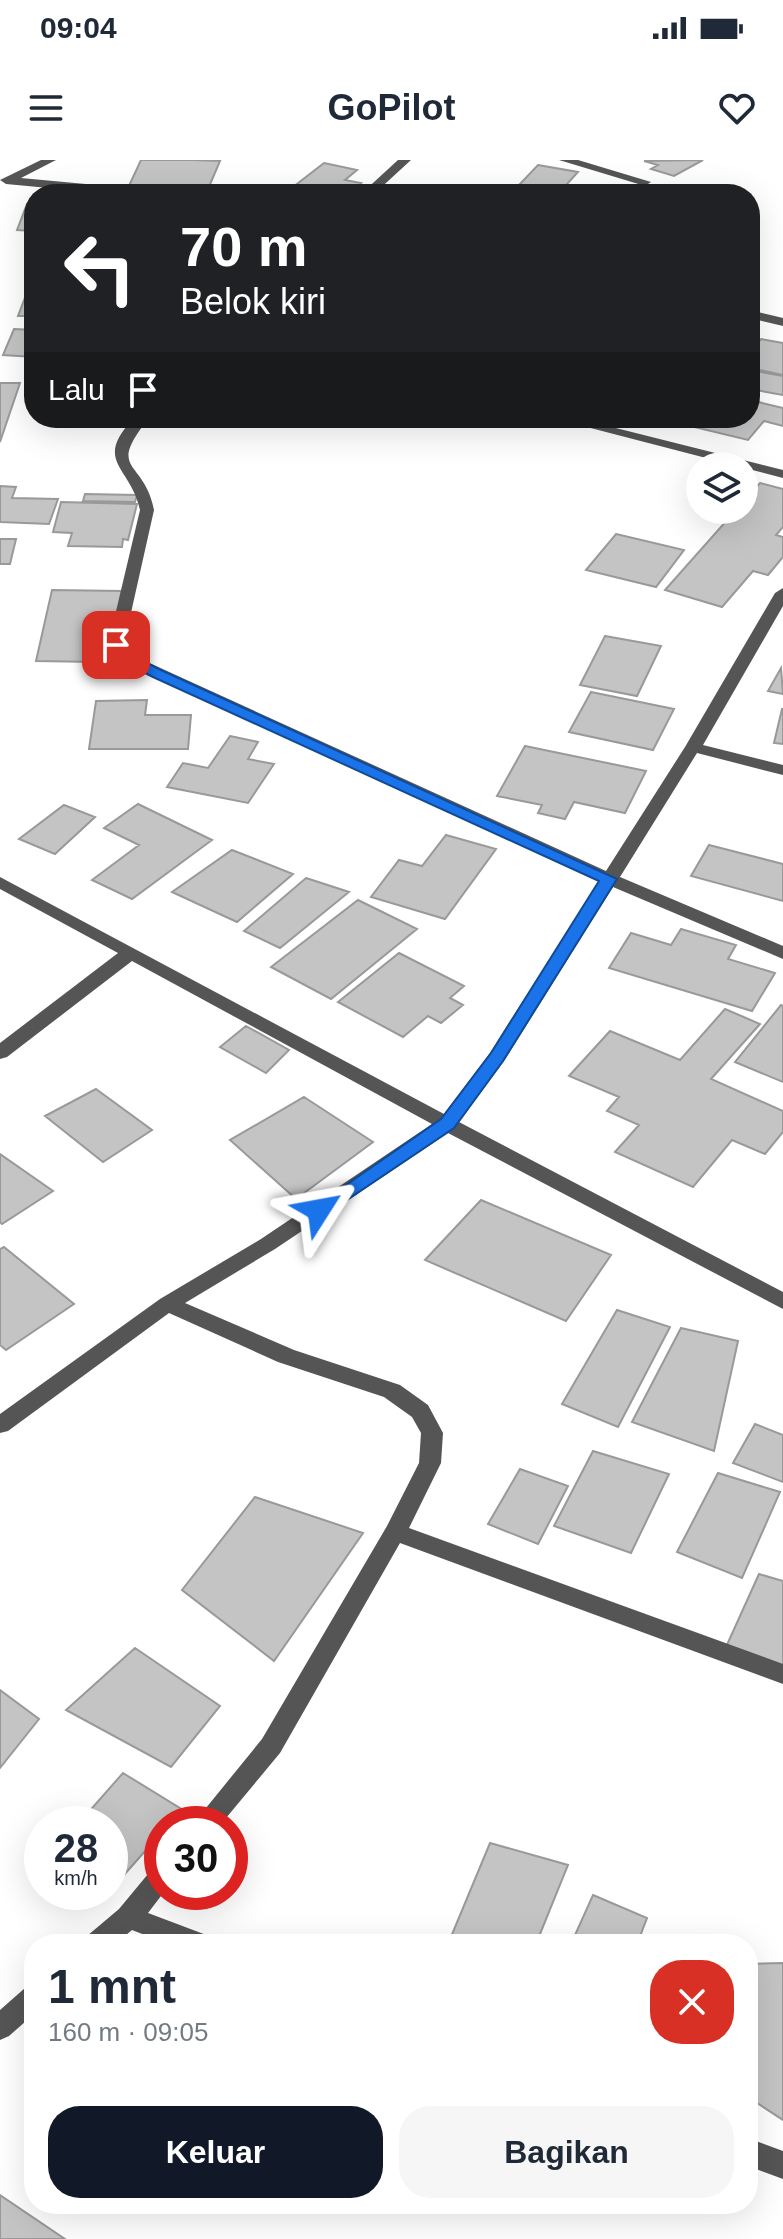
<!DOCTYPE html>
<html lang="id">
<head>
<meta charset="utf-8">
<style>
  :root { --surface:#fff; --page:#f6f6f7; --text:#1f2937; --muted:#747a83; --accent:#111827 }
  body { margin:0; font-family:Arial,sans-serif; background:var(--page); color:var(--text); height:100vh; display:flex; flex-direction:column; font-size:30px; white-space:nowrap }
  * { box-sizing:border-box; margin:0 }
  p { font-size:26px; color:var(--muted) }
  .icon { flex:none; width:44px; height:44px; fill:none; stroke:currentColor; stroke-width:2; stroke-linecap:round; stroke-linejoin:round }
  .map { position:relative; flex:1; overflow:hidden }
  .panel { position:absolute; left:24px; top:1774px; width:734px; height:280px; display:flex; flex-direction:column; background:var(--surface); border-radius:32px; box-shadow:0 8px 32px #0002 }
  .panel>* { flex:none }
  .banner { position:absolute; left:24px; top:24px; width:736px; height:244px; border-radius:32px; box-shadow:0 8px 32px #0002; background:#202124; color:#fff; overflow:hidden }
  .tools { position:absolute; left:686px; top:292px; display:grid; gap:16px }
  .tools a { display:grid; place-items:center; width:72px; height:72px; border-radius:50%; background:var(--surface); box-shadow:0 8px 32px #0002; font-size:40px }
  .speed { position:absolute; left:24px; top:1646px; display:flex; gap:16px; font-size:40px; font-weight:700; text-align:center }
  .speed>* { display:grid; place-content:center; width:104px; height:104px; border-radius:50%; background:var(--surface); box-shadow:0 8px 32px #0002; line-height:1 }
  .speed small { font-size:20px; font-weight:400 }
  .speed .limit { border:12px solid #d22; background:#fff; color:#111 }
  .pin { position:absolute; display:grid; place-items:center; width:68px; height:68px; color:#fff; margin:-34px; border-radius:16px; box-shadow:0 4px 12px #0006 }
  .me { position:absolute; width:88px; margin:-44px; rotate:56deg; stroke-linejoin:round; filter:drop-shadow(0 0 6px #0008) }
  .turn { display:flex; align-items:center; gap:28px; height:168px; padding:0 24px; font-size:36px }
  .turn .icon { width:104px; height:104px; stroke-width:2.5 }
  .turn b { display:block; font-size:56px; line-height:68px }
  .then { display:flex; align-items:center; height:76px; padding:0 24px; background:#0003; gap:16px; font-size:30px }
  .round { display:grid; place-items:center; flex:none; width:84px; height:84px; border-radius:32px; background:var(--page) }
  .summary { display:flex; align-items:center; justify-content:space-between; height:136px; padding:0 24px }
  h1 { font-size:48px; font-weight:700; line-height:60px }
  .primary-button { display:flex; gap:16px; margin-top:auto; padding:16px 24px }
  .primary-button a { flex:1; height:92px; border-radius:32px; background:var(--accent); color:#fff; font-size:32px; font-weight:700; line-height:92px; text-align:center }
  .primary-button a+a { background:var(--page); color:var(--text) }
  .status { display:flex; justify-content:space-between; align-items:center; height:56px; padding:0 40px; background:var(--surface); direction:ltr }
  .status svg { height:22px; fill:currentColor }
  header { display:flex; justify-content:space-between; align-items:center; height:104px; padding:0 24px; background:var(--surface); font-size:36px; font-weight:700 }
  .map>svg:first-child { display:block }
</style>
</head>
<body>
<div class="status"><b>09:04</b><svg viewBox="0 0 49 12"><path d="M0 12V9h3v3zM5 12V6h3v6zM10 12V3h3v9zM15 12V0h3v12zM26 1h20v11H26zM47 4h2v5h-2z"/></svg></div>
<header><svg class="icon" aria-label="menu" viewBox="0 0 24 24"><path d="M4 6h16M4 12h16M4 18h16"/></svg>GoPilot<svg class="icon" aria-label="heart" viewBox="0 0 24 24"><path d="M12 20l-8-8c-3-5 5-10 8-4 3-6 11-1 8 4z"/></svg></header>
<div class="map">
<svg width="783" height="2079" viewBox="0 0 783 2079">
  <rect width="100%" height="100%" fill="#fff"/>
  <path fill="#c4c4c4" stroke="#999" stroke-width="2" d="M141 0H193L220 1 206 34 127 30Z
    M703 0 674 16 651 9 658 5 644 1Z
    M324 3 357 10 345 20 361 23 348 34H284Z
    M538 5 578 12 558 34 517 27Z
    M27 44H34V71L17 70Z
    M26 135H34V156H18Z
    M14 169 34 170V197L3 195Z
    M761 179 783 183V215L750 208V195Z
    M750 210 783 216V235L750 229Z
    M0 223H20L0 282Z
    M750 240 783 248V266L764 261 748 280 694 267 702 258H750Z
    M760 323 783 329V367L776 375 783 377V397L768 415 753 411 722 447 665 430 736 350H744V341Z
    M0 326 16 327 12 338 58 339 49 364 0 362Z
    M85 334 137 335 135 342 83 341Z
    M61 342 137 344 128 380 123 379 122 387 68 386 72 373 53 372Z
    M616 374 684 390 656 427 586 410Z
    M0 379H16L10 404H0Z
    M52 430 122 431 115 467 103 468 97 502 36 501Z
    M605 476 661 486 637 536 580 525Z
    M781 508 783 534 768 531Z
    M591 532 674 549 653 590 569 572Z
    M147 540 145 555H191L188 589H89L96 541Z
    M782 549H783V584L774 583Z
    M230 576 258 582 248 599 274 604 248 643 167 627 183 603 208 608Z
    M525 586 646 611 625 653 574 642 565 659 538 653 542 645 497 636Z
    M138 644 212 680 132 739 92 720 139 685 104 668Z
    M64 645 95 657 55 694 19 679Z
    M446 675 496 689 445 759 371 737 399 700 422 706Z
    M709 685 783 704V741L691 716Z
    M232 690 293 714 237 762 172 732Z
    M306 718 349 732 280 788 244 771Z
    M358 740 417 769 331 839 271 807Z
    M681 769 736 785 728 799 775 813 752 851 609 808 631 773 671 785Z
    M399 793 464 826 450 838 463 845 441 863 428 856 403 877 338 842Z
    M781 845 783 846V922L735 902Z
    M725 849 760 864 711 919 783 951V972L765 994 732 980 693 1027 615 992 639 965 607 951 619 937 569 916 610 871 680 900Z
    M246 866 289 890 266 913 220 887Z
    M96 929 152 970 103 1002 45 956Z
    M304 937 373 982 296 1039 230 980Z
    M0 994 53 1031 2 1064 0 1062Z
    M481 1040 611 1095 566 1161 425 1100Z
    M4 1087 74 1144 6 1190 0 1185V1089Z
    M617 1150 670 1167 618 1267 562 1244Z
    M681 1168 738 1181 714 1291 632 1262Z
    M755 1264 783 1275V1322L733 1303Z
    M593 1291 669 1314 631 1393 554 1366Z
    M520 1309 568 1326 538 1384 488 1364Z
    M718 1313 780 1332 742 1418 677 1392Z
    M255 1337 363 1373 274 1501 182 1430Z
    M759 1414 783 1421V1508L726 1487Z
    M135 1488 220 1546 171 1607 66 1550Z
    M0 1530 39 1559 0 1608Z
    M123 1613 183 1650 169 1664H162V1672L124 1715 110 1706V1664H78Z
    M490 1683 568 1705 536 1784H448Z
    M593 1735 647 1758 637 1784H571Z
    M783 1803V1960L748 1937V1804Z
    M0 2035 65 2079H0Z"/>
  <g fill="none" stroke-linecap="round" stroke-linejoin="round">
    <path fill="#555" fill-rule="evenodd" d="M41 0H56L21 18 150 30 156 34H113L6 24 0 20Z
      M398 0H411L374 34H361Z
      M559 0H578L651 22 645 26Z
      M750 150 783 158V166L750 158Z
      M134 258H149C105 313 144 298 154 350L124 484 134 496 606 711 685 587 775 433 783 428V446L703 585 783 605V615L697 593 620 717 783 786V799L613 727 504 901 459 962 783 1132V1149L448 973 275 1089 185 1143 294 1190 400 1225 428 1245 443 1273 441 1303 409 1368 783 1504V1524L400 1383 280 1593 221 1664H193L262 1579 387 1366 419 1303 421 1273 412 1257 384 1237 278 1202 169 1153 8 1271 0 1273V1254L160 1139 261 1079 432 964 132 801 7 897 0 899V883L118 793 0 729V717L444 954 490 893 599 721 122 502 108 485 140 350C131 306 92 302 134 258Z
      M552 258H576L783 310V318Z
      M162 1705V1732H164L148 1753 209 1776 213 1784H168L132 1770 115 1784H83L87 1776 119 1749 153 1708Z
      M34 1825V1854L9 1876 0 1880V1850L25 1828Z
      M748 1978 783 1991V2019L748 2006Z"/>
  </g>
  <path fill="#1a73e8" stroke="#114b97" stroke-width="2" d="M116 480 133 496 163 511 617 719 503 901 454 968 326 1054 319 1056 310 1050 441 959 491 893 599 721 153 517 123 502 109 485Z"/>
</svg>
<div class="tools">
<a><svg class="icon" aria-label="layers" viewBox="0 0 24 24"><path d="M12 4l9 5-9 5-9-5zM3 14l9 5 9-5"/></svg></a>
</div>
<div class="speed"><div>28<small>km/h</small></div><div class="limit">30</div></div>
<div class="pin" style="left:116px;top:485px;background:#d93025"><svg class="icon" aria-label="arrive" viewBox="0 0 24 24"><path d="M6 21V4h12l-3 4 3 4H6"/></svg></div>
<svg class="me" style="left:319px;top:1050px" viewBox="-20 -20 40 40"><path d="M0-17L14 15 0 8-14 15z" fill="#1a73e8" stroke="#fff" stroke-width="4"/></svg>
<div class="banner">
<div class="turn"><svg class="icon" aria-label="left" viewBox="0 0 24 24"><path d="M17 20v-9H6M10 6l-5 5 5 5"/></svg><div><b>70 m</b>Belok kiri</div></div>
<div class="then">Lalu<svg class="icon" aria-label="arrive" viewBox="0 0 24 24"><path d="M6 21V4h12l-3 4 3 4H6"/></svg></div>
</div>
<section class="panel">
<div class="summary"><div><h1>1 mnt</h1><p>160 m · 09:05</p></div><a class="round" style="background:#d93025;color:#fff"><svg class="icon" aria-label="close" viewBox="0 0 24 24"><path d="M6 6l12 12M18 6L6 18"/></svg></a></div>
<div class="primary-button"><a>Keluar</a><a>Bagikan</a></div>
</section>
</div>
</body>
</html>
